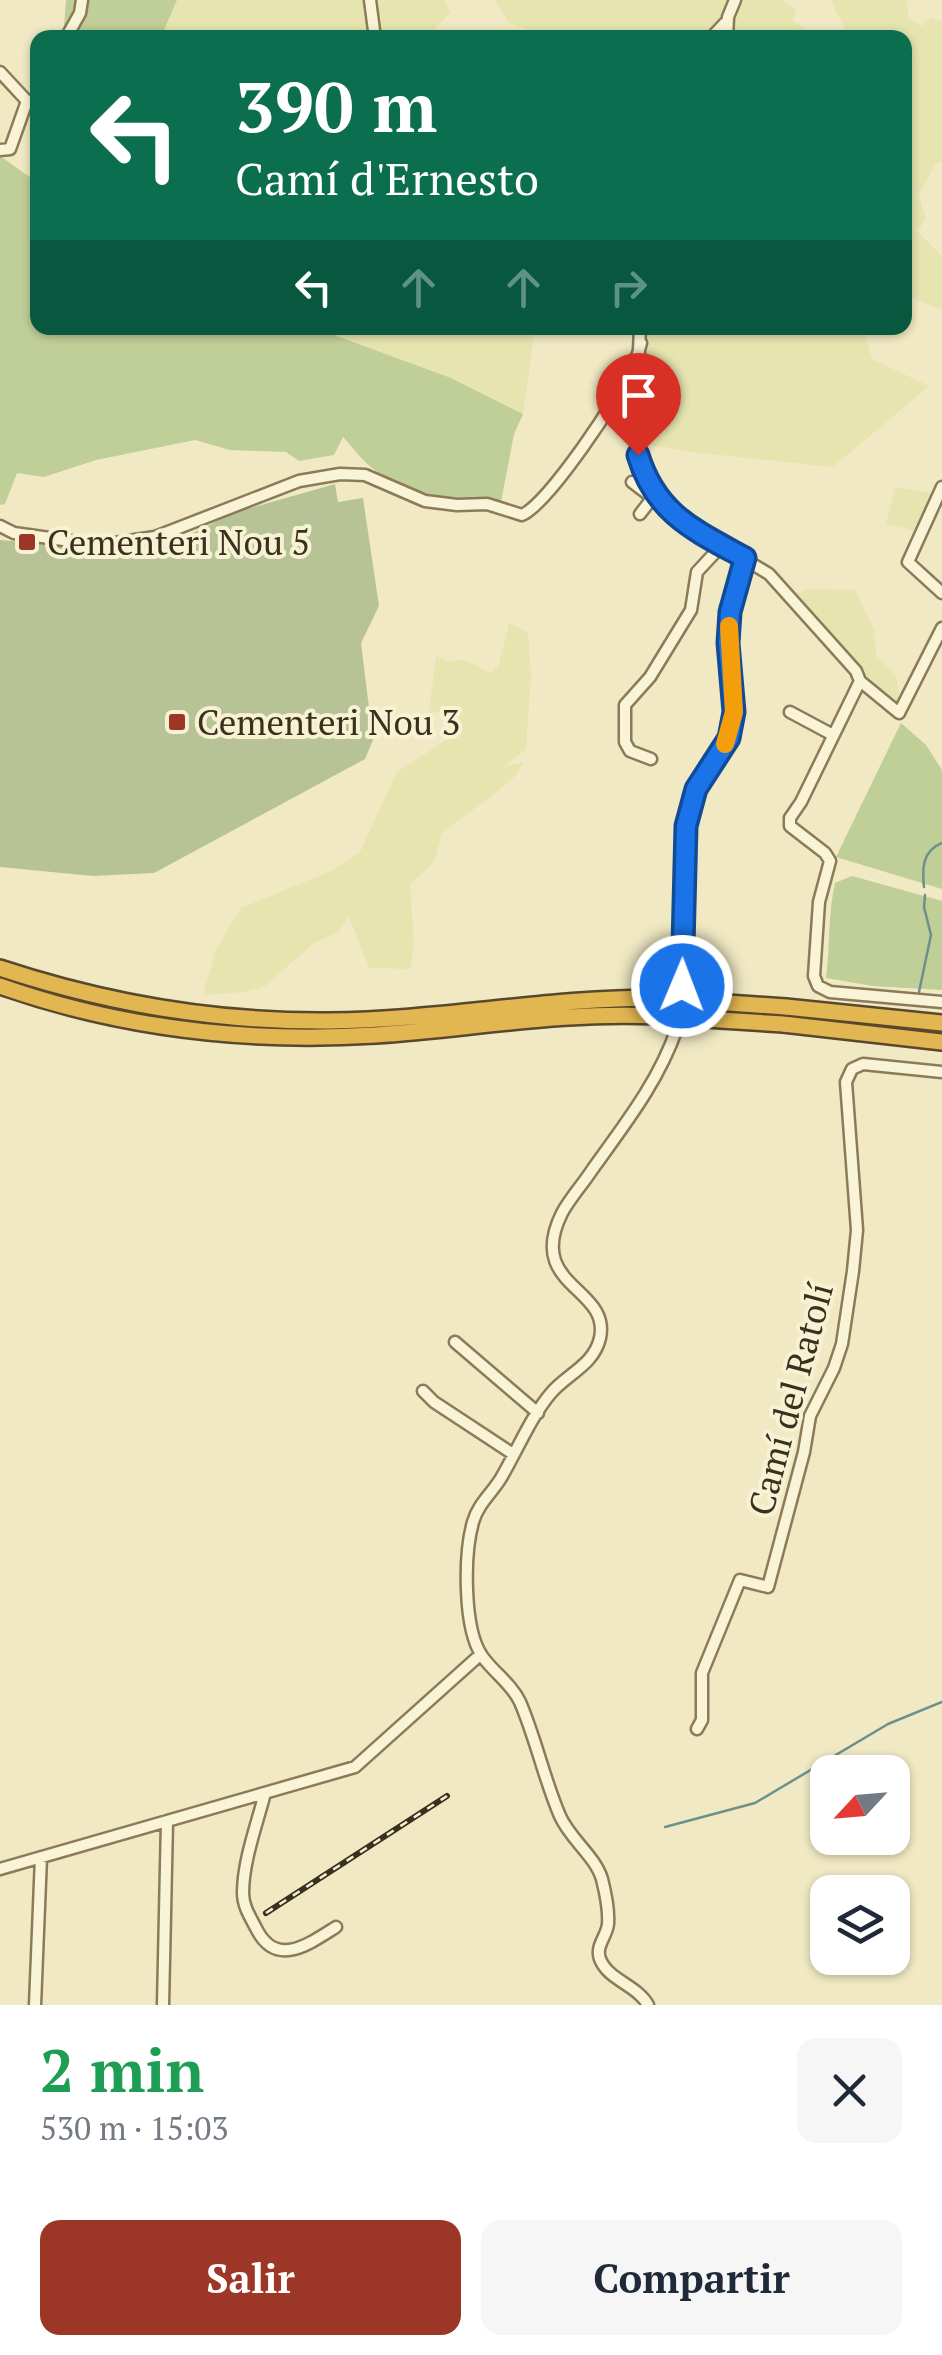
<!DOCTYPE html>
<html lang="es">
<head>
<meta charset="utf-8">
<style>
  :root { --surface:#fff; --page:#f6f6f7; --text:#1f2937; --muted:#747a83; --accent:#9c3727 }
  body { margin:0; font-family:"PT Serif",serif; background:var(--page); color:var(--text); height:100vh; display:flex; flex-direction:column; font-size:38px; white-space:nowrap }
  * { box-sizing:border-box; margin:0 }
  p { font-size:32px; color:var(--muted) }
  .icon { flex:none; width:55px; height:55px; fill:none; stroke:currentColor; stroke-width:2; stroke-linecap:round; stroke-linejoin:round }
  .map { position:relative; height:2005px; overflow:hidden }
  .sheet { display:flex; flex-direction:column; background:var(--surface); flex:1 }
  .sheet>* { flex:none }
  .guide { position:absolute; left:30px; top:30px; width:882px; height:305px; border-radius:20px; box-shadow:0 2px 8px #0004; background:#0b6e4f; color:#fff; overflow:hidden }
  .needle { width:65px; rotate:244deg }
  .buttons { position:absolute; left:810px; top:1755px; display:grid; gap:20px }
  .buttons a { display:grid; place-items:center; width:100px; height:100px; border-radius:20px; background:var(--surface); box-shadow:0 2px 8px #0004; font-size:50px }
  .pin { position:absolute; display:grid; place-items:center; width:85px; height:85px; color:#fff; margin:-102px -42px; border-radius:50% 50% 50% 0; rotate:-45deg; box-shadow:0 0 10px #0007 }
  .pin .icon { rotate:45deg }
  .me { position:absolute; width:110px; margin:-55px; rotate:1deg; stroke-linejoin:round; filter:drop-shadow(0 0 8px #0008) }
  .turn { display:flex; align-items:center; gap:35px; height:210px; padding:0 40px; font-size:45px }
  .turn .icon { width:130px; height:130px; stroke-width:2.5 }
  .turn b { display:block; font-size:70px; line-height:85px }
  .lanes { display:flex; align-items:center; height:95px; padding:0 40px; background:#0003; justify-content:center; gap:50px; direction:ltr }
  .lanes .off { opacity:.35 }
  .round { display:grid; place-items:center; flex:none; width:105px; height:105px; border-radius:20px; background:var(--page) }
  .head { display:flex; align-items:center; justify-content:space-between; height:170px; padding:0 40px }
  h1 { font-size:60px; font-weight:800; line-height:75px; color:#1e9e55 }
  .primary-button { display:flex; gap:20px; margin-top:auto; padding:20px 40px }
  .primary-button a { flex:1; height:115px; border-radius:20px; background:var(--accent); color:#fff; font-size:40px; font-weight:800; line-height:115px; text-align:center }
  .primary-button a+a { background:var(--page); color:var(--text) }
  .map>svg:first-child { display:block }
</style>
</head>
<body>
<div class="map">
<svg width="942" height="2005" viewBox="0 0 942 2005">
  <rect width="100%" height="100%" fill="#f0e9c3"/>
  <path fill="#e6e5b0" d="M177 0H366L375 38H161Z
    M375 0H444L451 12 426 37H382Z
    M495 0H727L726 17 702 37H550L509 23Z
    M741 0H783L796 10 793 21 819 37 734 38V13Z
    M831 0H906L909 18 922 26 931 18 942 21V162L936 163 919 195 926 219 917 231 942 256V310L905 295V38L848 37Z
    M315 328H535L523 414 451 378Z
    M645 328H863L872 359 929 386 833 467 691 452 640 443Z
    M895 487 934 493 913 530 886 524Z
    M810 589 855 590 874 630 876 655 896 675 900 699 898 706 862 675 856 663 838 648 793 594Z
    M509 623 528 633 531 675 526 749 502 768 524 762 514 777 488 799 442 832 434 862 410 884 414 946 410 969 369 968 349 916 339 932 314 943 265 986 245 992 203 995 216 949 241 908 331 871 360 852 397 772 460 731 447 710 429 713 436 656 448 661 465 660 491 673 499 665Z"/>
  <path fill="#c0ce97" d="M66 0H177L161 37 63 38Z
    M0 156 31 178 37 173 38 328H315L451 378 523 414 514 434 501 502C457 500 406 498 371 467 361 459 352 447 343 437L334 455 299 461 286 452 230 450 195 440 96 460 44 477 17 473 5 504 0 505Z
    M901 723 926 745 942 770V889L836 857Z
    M852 876 942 901V990L873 986 826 978C830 947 828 914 835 883Z"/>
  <path fill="#b7c396" d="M335 484 338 502 363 498 379 606 361 643 373 740 365 759 154 873 93 876 0 867V540L148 552 169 545 233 513Z"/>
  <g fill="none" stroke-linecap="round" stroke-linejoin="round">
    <path stroke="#6c918d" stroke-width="2.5" d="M924 887C922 869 922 851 942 843
      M919 992 931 935 924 907 925 895
      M665 1827 755 1803 888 1724 942 1702"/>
    <defs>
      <path id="minor" d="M370 0 375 38
        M66 38 80 13 82 0
        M711 38 725 23
        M727 38 728 17 735 0
        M0 72 27 101 10 149 0 150
        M640 328 635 437 638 455 651 489 678 519 769 574 856 671 860 681 899 713 942 628
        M632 482 649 495 650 501 640 514
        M942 487 908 562 942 593
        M0 526 14 533 85 543H115L155 537 299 481 340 474 365 475 425 501 457 505 487 504 522 515C549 503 620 396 634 365 637 358 639 350 641 343
        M860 681 801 802 790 818V826L825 853 830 861 819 902 814 976 818 986 830 992 942 1002
        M790 712 833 735
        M651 759 630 751 625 742V705L650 677 691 610 697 572 722 545
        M682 986 686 825 696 789 729 738 734 712 729 643 730 612 745 557
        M455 1342 538 1413
        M423 1391 434 1402 513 1454
        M697 1729 702 1720V1673L740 1580 768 1587 804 1452 810 1416 834 1368 842 1344 853 1271 857 1230 846 1082 852 1069 863 1064 942 1072
        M265 1793C257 1824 243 1861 243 1893 243 1907 251 1918 257 1930 277 1968 309 1944 336 1927
        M0 1869 355 1767 481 1654
        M35 2005 41 1857
        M163 2005 167 1821
        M648 2005C637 1985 608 1980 600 1959 595 1946 607 1936 608 1924 609 1912 605 1891 602 1879 595 1856 570 1839 560 1816 544 1779 536 1739 520 1702 511 1683 494 1673 482 1656 463 1628 464 1554 473 1522 478 1504 492 1493 501 1478 517 1451 530 1418 551 1393 567 1374 594 1365 600 1338 611 1287 525 1287 562 1213 570 1198 583 1184 592 1170 625 1124 659 1081 677 1028"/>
      <path id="highway" d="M0 968C106 1003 217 1022 329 1021 439 1020 547 998 656 998
        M0 986C120 1028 249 1043 376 1035 469 1029 563 1011 657 1016
        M786 1007 942 1023
        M783 1024 942 1042"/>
    </defs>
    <use href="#minor" stroke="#8b7b59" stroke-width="15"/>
    <use href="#highway" stroke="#59482e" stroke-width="20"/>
    <use href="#minor" stroke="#faf4d7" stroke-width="10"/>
    <use href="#highway" stroke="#e2b651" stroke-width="15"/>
    <defs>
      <path id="rail" d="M266 1913 447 1796"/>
    </defs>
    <use href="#rail" stroke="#3a301e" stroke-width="6"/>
    <use href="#rail" stroke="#f7f2d3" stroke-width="2.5" stroke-dasharray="8" stroke-linecap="butt"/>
    <defs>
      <path id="highway-bridge" d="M656 998 786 1007
        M657 1016 783 1024"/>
    </defs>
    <use href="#highway-bridge" stroke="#59482e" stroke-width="20" stroke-linecap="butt"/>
    <use href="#highway-bridge" stroke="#e2b651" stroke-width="15"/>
  </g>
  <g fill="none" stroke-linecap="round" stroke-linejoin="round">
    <defs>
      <path id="route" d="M638 455C656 514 694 530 745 558L730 612 728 643 734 712 729 738 696 789 686 826 682 986"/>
    </defs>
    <use href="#route" stroke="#114b97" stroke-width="25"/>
    <use href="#route" stroke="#1a73e8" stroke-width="18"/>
    <path stroke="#f59e0b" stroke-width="18" d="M725 744 734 712 729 626"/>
  </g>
  <g fill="#9c3727" stroke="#f7f2d3" stroke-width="4">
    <rect x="17" y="532" width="20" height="20" rx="5"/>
    <rect x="167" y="712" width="20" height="20" rx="5"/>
  </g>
  <g text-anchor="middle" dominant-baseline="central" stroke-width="8" stroke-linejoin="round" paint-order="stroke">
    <g font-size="35" fill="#3a301e" stroke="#f7f2d3" text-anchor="start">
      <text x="47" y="542">Cementeri Nou 5</text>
      <text x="197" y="722">Cementeri Nou 3</text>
    </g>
    <g font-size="35" fill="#3a301e" stroke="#f7f2d3">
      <text transform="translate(790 1399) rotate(-75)">Camí del Ratolí</text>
    </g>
  </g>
</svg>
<div class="buttons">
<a><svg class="needle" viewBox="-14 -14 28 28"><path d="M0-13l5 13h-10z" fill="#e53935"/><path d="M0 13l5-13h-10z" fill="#747a83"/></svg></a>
<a><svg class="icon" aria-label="layers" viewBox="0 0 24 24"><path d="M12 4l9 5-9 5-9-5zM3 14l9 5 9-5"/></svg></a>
</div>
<div class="pin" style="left:638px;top:455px;background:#d93025"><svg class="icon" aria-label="arrive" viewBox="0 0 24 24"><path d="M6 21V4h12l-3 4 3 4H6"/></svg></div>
<svg class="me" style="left:682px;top:986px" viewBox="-20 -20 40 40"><circle r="17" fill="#1a73e8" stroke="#fff" stroke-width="3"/><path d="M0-11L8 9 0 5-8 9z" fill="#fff"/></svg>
<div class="guide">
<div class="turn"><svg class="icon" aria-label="left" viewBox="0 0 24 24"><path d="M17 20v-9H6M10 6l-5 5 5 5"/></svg><div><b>390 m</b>Camí d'Ernesto</div></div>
<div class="lanes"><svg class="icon" aria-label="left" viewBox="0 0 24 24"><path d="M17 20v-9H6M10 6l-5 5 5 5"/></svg><svg class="icon off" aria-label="ahead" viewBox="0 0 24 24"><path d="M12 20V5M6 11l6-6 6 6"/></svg><svg class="icon off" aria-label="ahead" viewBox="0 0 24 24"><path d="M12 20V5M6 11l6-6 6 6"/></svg><svg class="icon off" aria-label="right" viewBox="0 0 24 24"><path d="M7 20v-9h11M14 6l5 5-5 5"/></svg></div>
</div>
</div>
<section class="sheet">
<div class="head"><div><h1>2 min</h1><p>530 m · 15:03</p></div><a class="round"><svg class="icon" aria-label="close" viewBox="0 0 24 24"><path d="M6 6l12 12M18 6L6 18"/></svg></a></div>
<div class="primary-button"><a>Salir</a><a>Compartir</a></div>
</section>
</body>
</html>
